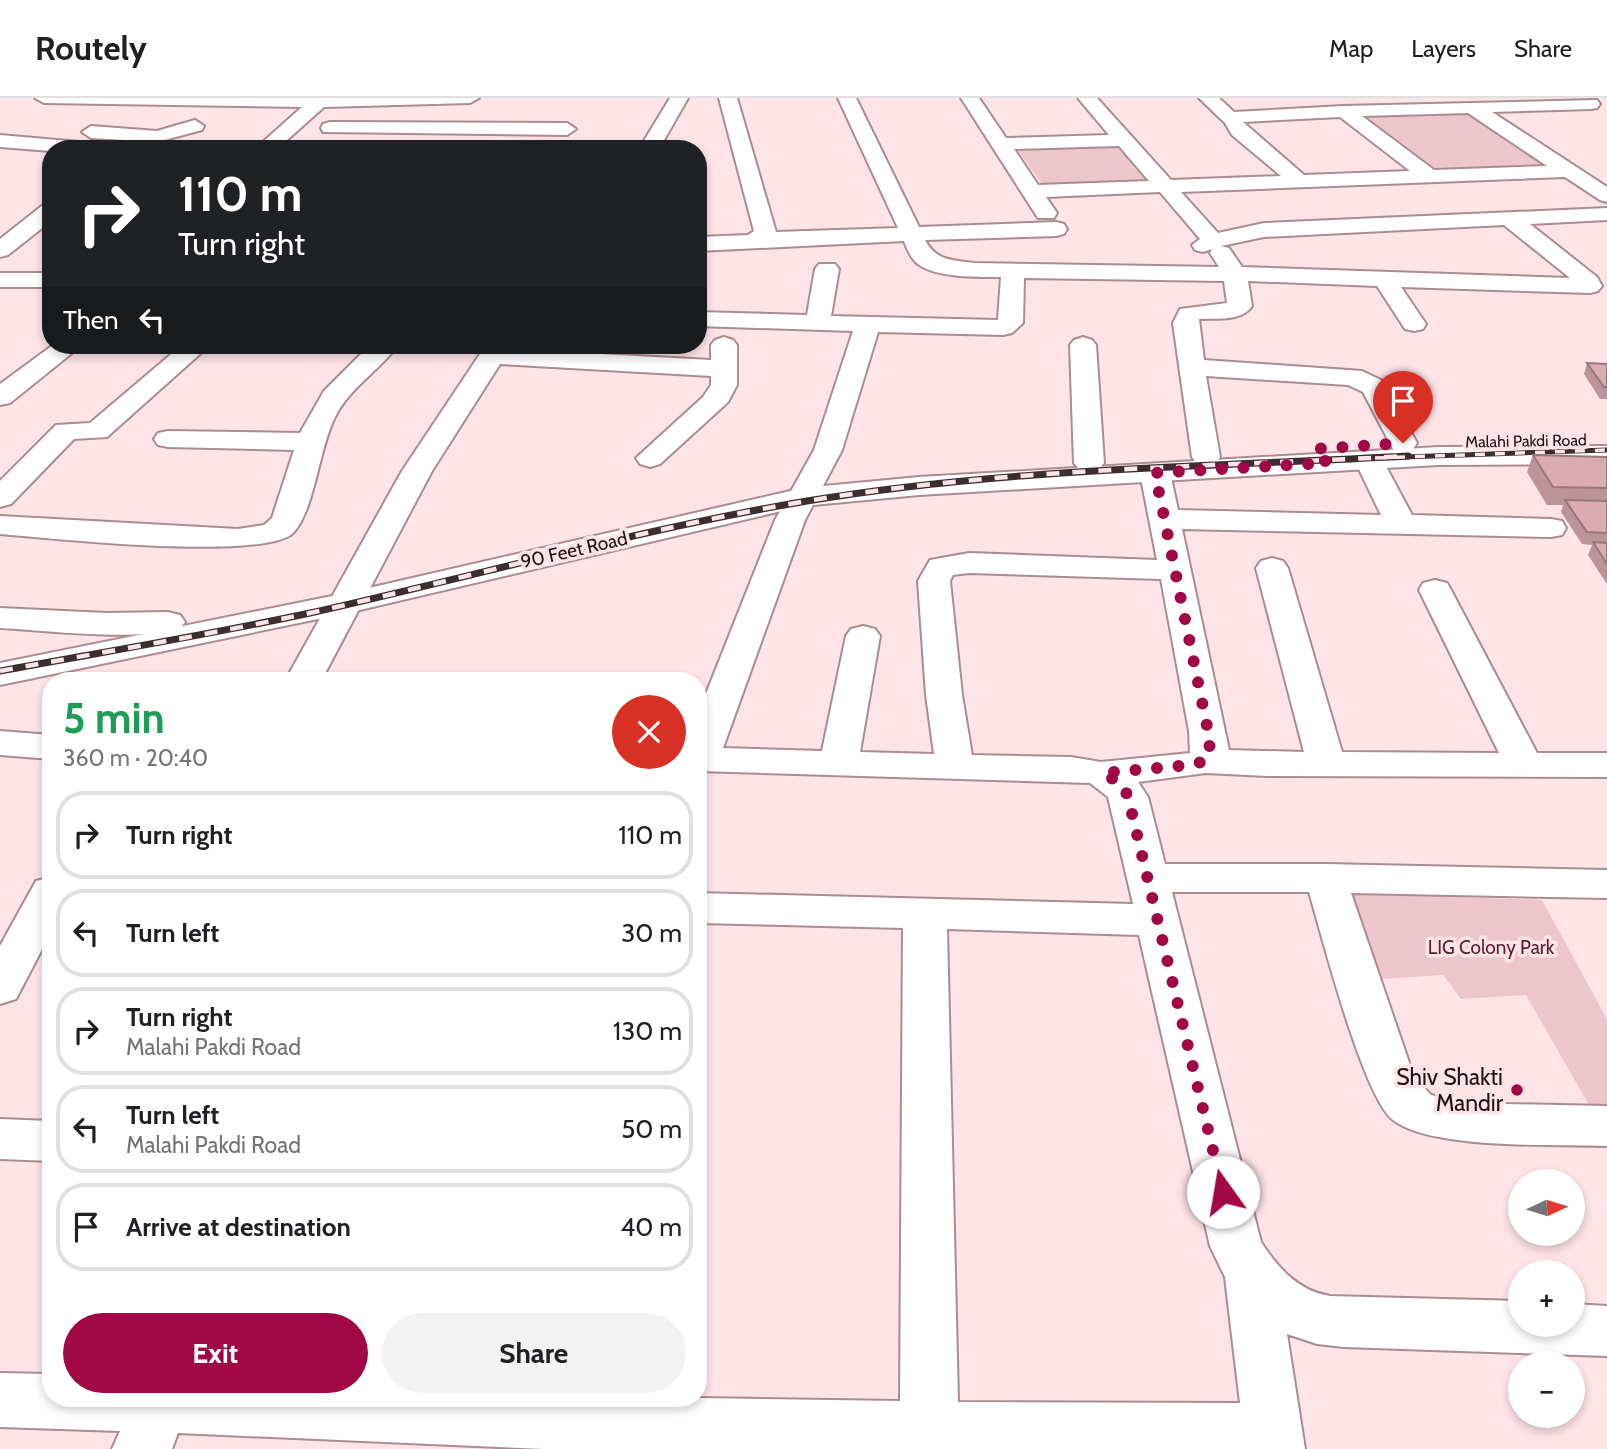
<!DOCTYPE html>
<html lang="en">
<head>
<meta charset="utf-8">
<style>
  :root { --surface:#fff; --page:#f2f2f2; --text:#202124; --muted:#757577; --line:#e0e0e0; --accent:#a10646 }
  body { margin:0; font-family:Cabin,sans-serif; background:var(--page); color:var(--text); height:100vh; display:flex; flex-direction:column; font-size:26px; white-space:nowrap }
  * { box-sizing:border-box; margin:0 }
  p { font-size:23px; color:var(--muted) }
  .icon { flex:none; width:38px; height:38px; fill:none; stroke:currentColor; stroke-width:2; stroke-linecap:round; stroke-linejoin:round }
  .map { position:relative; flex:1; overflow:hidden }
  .side { position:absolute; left:42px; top:574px; width:665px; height:735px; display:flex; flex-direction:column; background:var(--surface); border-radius:28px; box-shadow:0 4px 10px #0003 }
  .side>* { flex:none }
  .guide { position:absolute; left:42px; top:42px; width:665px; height:214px; border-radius:28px; box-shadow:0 4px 10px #0003; background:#202124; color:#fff; overflow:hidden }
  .needle { width:46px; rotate:86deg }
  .controls { position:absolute; left:1508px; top:1071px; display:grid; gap:14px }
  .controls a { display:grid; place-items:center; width:77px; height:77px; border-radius:50%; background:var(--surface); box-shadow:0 4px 10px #0003; font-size:35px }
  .pin { position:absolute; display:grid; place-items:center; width:60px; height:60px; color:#fff; margin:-72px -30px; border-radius:50% 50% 50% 0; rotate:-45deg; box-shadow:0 0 7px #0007 }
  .pin .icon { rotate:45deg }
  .me { position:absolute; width:77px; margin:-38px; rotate:347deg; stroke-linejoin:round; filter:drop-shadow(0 0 5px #0008) }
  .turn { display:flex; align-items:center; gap:24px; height:147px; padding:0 21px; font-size:32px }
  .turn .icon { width:91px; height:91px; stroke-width:2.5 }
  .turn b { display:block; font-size:49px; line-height:60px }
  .then { display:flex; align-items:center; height:66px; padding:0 21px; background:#0003; gap:14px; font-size:26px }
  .round { display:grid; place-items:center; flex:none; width:74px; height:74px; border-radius:37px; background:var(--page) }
  .overview { display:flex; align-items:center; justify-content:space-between; height:119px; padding:0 21px }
  h1 { font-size:42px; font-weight:700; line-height:52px; color:#1e9e55 }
  .cta { display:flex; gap:14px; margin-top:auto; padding:14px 21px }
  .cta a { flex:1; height:80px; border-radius:42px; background:var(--accent); color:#fff; font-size:28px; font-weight:700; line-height:80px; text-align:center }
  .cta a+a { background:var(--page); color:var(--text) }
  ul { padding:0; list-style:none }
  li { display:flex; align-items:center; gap:21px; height:88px; margin:0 14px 10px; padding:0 7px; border:4px solid var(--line); border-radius:28px }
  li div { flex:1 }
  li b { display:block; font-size:26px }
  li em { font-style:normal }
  header { display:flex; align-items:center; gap:42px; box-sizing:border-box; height:98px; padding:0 35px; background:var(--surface); border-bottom:2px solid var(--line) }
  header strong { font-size:33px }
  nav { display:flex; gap:38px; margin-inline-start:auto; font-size:24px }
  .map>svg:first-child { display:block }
</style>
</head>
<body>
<header>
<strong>Routely</strong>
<nav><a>Map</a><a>Layers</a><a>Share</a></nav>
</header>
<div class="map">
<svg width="1607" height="1351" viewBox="0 0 1607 1351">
  <rect width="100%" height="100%" fill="#fee3e7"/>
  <path fill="#ecc6cc" d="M1470 15 1550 70 1431 74 1361 18Z
    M1122 46 1161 87 1045 90 1016 50Z
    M1351 795 1542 802 1607 921V1008L1589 1007 1526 897 1461 901 1443 877 1366 882Z"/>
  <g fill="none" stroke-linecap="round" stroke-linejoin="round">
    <defs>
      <path id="minor" d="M35 0H479L470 5 324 9 277 51H255L302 9 44 5Z
        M670 0H688L659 51H639Z
        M719 0H737L776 134 898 130 838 0H856L919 129 1056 124 1064 126 1067 131 1064 136 1056 138 925 142C936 163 952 162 974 165L1219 169 1210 155 1212 151 1203 154 1195 152 1192 147 1200 141 1160 94 1046 99 1057 115 1054 120H1038L961 0H979L1006 40 1109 37 1078 0H1097L1171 82 1281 78 1232 37 1225 25 1199 0H1219L1234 14 1343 8 1597 2 1600 6 1597 10 1591 11 1492 14 1607 89V104L1600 102 1565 79 1181 94 1218 135 1264 125 1607 110V122L1530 126 1597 179 1602 188 1598 193 1590 195 1401 189 1426 226 1423 231 1414 233 1405 231 1377 188 1248 183 1252 208C1241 224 1216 220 1199 221L1204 262 1362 273 1383 283 1417 345 1413 351 1403 354 1393 351 1363 294 1348 287 1206 278 1220 359 1216 365 1206 368 1196 365 1192 359 1173 225 1180 211 1227 205 1224 183 1024 180 1023 225 1012 235 1003 237 878 234 842 352 805 422 723 650 822 653 846 538 851 531 863 528 875 531 880 538 860 654 934 656 926 597 918 483 930 462 969 455 1157 462 1140 375 1145 369 1155 366 1165 369 1170 375 1178 412 1381 417 1355 363 1359 357 1369 354 1379 357 1383 363 1412 417 1551 421 1562 423 1566 430 1562 437 1551 439 1182 431 1229 652 1304 654 1256 470 1261 463 1272 460 1283 463 1288 470 1342 654 1499 655 1419 492 1423 485 1435 482 1447 485 1451 492 1537 655H1607V679L1267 678 1206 675 1138 684 1148 699 1165 766H1325L1607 772V800L1351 795 1414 979 1431 997 1452 1002 1507 1006 1607 1008V1048C1557 1046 1431 1052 1393 1022 1363 999 1322 838 1309 794H1172L1261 1144C1278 1170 1298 1193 1330 1198L1521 1203V1227H1573V1206L1607 1208V1258L1344 1249 1317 1246 1287 1236 1305 1351H544L178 1335 172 1351H112L120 1333 0 1329V1275L51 1276V1300H698L900 1303 903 830 698 825V795L1133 806 1108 699 1090 685 698 673V616L775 422 814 352 853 233 698 228V214L807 217 815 171 819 166H835L839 171 831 218 998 222 1001 179C979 179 936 180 918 166 911 161 907 151 904 143L698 153V139L748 137 754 133ZM1468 15 1547 68 1434 72 1362 18ZM1340 19 1410 73 1304 77 1243 24ZM1119 48 1149 83 1038 87 1014 51ZM1504 127 1570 180 1242 169 1229 150 1221 148 1264 139ZM969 475 1161 481 1189 633 1190 655 1101 664 1071 659 972 657 962 597 950 483 953 477ZM947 831 1139 837 1210 1148 1225 1179 1240 1305 958 1304Z
        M195 22 204 28 202 32 157 44 91 40 82 34 91 28 157 33Z
        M330 24 567 25 576 31 567 37 323 34 321 30 323 26Z
        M0 37 91 45 101 51H51V53L0 49Z
        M51 106V123L8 157 0 159V141L43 107Z
        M0 175H51V189H0Z
        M724 239 733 242 737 247V287L728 304 660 366 650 369 640 366 636 360 703 299 711 287V278L500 266 432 373 321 583H285L402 373 486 247H512L509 251 711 262V247L715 242Z
        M1083 239 1092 242 1096 247 1104 365 1099 371 1089 374 1079 371 1074 365 1070 247 1074 242Z
        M53 247H82L10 305 0 307V286Z
        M182 247H210L107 339 74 341 11 406 0 409V383L56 327 90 325Z
        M370 247H398C379 273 350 289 335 319 319 350 315 410 294 434 268 464 48 440 0 436V418L238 431 264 427 272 420 294 352 168 349 158 347 154 341 158 335 168 333 300 335 324 293Z
        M0 510 106 515 168 514 180 517 185 524 180 531C132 543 51 533 0 530Z
        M0 633 51 637V661L0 657Z
        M51 779V834L16 901 0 906V848L36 783Z
        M0 1021 51 1023V1063L0 1061Z"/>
      <path id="major" d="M1607 348V366L1438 367 919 397 803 408 347 515 0 587V565L347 495 803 390 919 379 1438 349Z"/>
    </defs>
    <use href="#minor" stroke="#ab8c91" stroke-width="4"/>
    <use href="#major" stroke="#ab8c91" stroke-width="4"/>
    <use href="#minor" fill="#fff" fill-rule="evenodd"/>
    <use href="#major" fill="#fff" fill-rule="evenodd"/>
    <defs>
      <path id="rail-far1" d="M1375 360 1607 352"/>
      <path id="rail" d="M0 573C103 554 207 537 310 515 476 478 640 431 807 403 1005 370 1208 369 1408 358"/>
    </defs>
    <use href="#rail-far1" stroke="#3b2d30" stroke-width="5"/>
    <use href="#rail" stroke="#3b2d30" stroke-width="7"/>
    <use href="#rail-far1" stroke="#fee3e7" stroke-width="3.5" stroke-dasharray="10" stroke-linecap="butt"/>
    <use href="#rail" stroke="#fee3e7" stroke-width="4.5" stroke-dasharray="13" stroke-linecap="butt"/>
  </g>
  <path fill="#bc939a" d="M1587 265 1607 266V301H1600L1584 276Z
    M1533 357 1607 359V486L1588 457 1592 447 1582 446 1561 414 1563 407H1547L1527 374Z"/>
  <path fill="#dbabb3" stroke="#99787d" stroke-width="2" d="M1587 265 1607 266V289H1604Z
    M1533 357 1607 359V390L1553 389Z
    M1565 402 1607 403V435L1587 434Z
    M1593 444 1607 445V466Z"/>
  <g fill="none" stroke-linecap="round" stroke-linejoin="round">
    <path stroke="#a10646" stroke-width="12" stroke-dasharray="0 21.6" d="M1223 1094 1128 699 1123 687 1103 675 1190 667 1205 663 1210 653 1208 633 1155 375 1327 365 1315 351 1403 345"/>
  </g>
  <circle fill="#a10646" stroke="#fee3e7" stroke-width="2.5" cx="1517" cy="992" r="7"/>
  <g text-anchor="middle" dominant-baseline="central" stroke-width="7" stroke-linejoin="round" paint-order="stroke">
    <g font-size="16" fill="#201416" stroke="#fee3e7">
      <text transform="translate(1526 343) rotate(-1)">Malahi Pakdi Road</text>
    </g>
    <g font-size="19" fill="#201416" stroke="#fee3e7">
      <text transform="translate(574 452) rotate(-13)">90 Feet Road</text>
    </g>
    <g font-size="19" fill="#5c2130" stroke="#fee3e7">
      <text x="1491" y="849">LIG Colony Park</text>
    </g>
    <g font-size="23" fill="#201416" stroke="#fee3e7" text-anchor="end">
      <text x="1503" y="979">Shiv Shakti<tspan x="1503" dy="26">Mandir</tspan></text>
    </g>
  </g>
</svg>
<div class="controls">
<a><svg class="needle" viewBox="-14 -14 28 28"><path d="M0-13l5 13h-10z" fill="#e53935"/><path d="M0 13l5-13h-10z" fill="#757577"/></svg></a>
<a>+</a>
<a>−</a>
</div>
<div class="pin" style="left:1403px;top:345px;background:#d93025"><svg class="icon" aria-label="arrive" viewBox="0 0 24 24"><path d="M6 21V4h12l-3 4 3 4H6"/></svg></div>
<svg class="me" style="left:1223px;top:1094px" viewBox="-20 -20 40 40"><circle r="19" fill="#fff"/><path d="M0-13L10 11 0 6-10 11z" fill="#a10646"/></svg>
<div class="guide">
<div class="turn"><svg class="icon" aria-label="right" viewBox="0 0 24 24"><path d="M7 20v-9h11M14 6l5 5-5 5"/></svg><div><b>110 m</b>Turn right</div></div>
<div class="then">Then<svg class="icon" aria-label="left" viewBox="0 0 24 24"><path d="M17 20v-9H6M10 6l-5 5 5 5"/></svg></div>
</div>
<section class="side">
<div class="overview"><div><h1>5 min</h1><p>360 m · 20:40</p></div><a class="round" style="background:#d93025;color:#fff"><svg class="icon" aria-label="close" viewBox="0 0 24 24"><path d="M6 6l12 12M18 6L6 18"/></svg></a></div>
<ul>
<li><svg class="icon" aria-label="right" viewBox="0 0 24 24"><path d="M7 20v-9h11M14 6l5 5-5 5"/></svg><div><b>Turn right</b></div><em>110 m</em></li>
<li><svg class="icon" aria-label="left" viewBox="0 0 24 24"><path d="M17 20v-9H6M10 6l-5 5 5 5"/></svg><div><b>Turn left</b></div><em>30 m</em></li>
<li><svg class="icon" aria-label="right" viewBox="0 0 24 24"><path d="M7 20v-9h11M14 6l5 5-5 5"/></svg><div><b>Turn right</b><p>Malahi Pakdi Road</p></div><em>130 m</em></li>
<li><svg class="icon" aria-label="left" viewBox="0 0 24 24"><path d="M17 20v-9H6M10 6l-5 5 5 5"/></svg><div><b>Turn left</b><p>Malahi Pakdi Road</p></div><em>50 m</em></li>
<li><svg class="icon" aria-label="arrive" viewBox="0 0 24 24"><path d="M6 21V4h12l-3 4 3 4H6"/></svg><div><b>Arrive at destination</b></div><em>40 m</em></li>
</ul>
<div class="cta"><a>Exit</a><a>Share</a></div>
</section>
</div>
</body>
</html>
